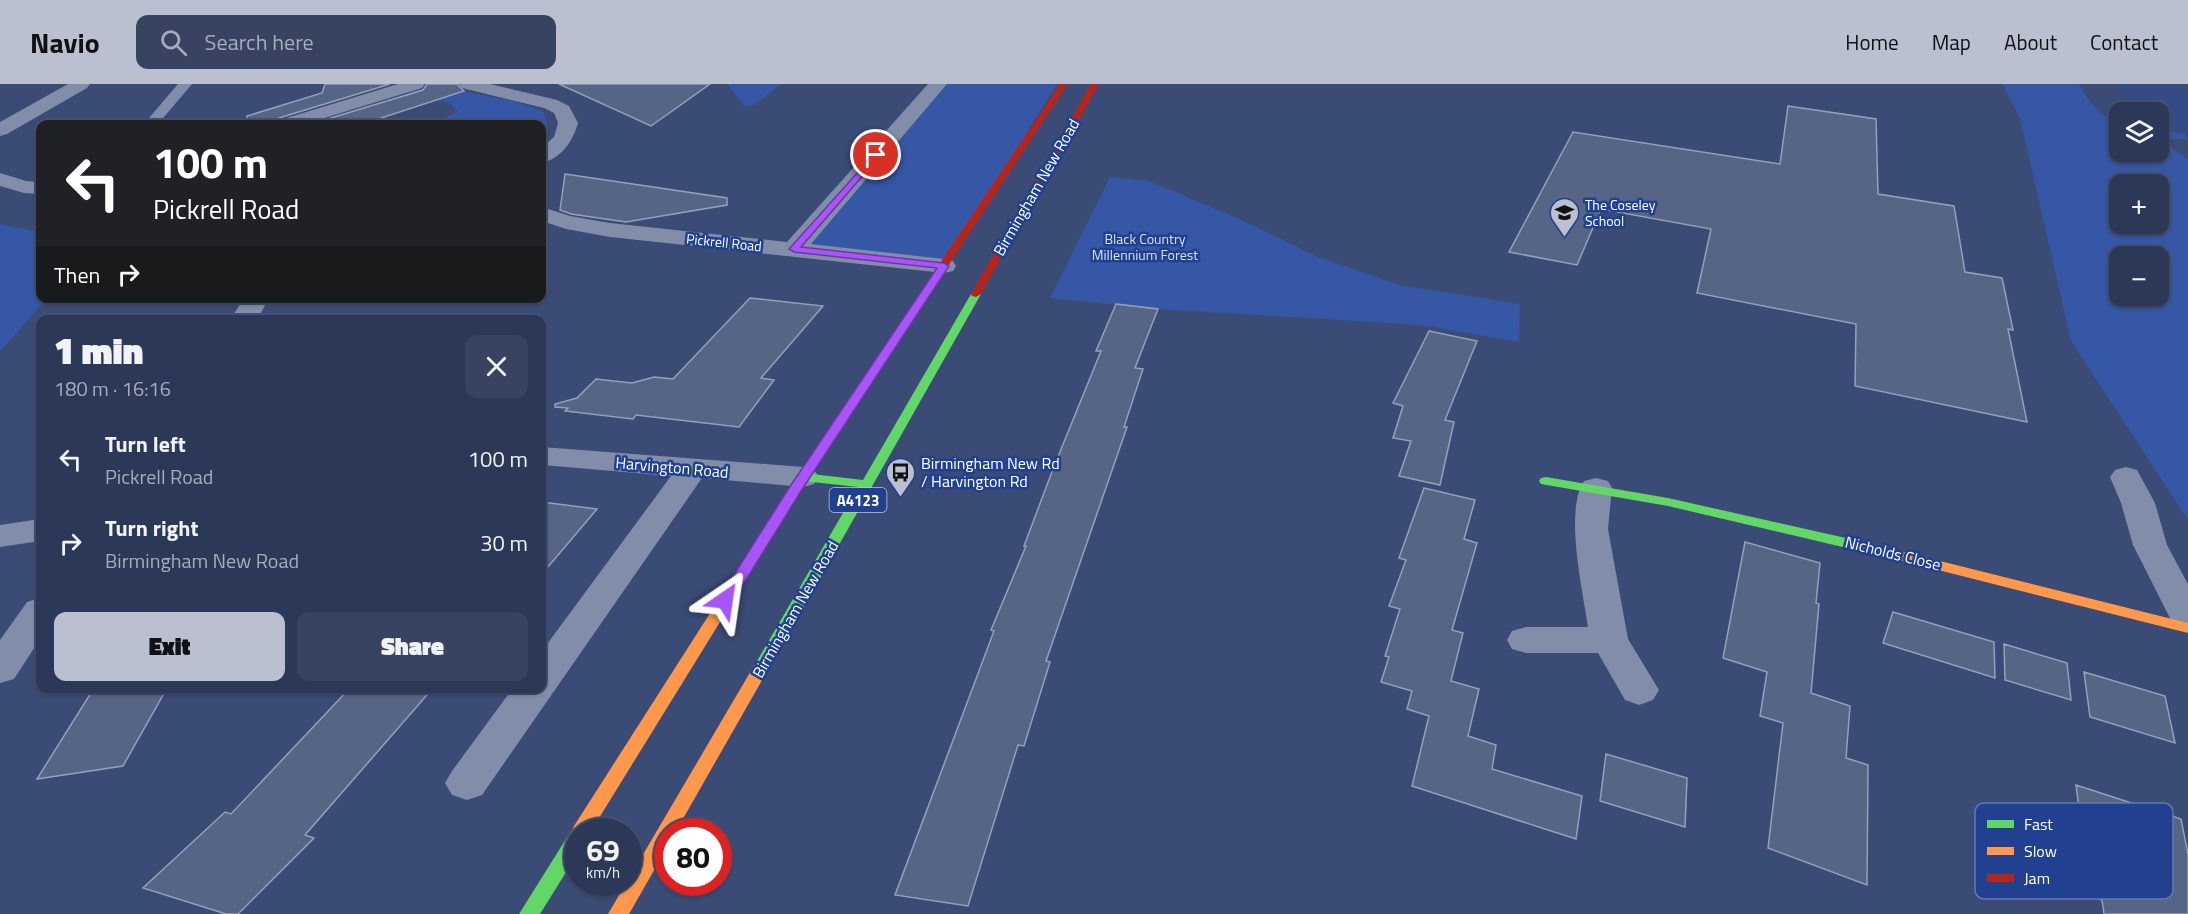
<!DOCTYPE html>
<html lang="en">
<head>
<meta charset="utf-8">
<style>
  :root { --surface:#2c3858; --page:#384361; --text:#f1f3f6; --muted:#a6acba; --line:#48526e; --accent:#bac0cf }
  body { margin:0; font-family:"Titillium Web",sans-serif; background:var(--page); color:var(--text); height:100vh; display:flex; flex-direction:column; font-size:22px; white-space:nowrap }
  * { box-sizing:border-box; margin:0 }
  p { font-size:20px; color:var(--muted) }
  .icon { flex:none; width:33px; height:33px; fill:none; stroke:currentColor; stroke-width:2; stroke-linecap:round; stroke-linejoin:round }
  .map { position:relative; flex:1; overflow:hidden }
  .sheet { position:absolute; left:36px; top:231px; width:510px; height:378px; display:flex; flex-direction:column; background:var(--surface); border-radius:12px; box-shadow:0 2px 4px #0004,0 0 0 2px var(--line) }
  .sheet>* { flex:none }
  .hud { position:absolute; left:36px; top:36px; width:510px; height:183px; border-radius:12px; box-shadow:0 2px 4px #0004,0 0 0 2px var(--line); background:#202124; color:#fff; overflow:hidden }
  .tools { position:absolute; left:2109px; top:18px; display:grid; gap:12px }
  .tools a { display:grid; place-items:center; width:60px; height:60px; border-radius:12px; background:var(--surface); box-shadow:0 2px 4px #0004,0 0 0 2px var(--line); font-size:30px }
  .speed { position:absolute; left:564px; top:734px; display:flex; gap:12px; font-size:30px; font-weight:700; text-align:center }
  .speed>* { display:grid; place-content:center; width:78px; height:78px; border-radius:50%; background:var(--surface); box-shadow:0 2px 4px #0004,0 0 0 2px var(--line); line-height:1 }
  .speed small { font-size:15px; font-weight:400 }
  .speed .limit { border:9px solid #d22; background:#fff; color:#111 }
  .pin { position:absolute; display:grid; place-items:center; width:51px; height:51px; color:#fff; margin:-26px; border:3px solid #fff; border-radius:50%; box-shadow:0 2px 6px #0007 }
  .me { position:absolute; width:66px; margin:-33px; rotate:32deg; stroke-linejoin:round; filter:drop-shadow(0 0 4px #0008) }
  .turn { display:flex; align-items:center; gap:21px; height:126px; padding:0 18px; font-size:27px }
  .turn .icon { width:78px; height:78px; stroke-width:2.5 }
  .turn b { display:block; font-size:42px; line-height:51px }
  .then { display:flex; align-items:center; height:57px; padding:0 18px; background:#0003; gap:12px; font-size:22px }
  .round { display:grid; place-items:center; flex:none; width:63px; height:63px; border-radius:12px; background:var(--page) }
  .overview { display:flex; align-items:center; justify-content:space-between; height:102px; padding:0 18px }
  h1 { font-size:36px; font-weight:800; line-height:45px }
  .cta { display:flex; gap:12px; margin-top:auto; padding:12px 18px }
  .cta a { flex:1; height:69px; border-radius:12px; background:var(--accent); color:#111; font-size:24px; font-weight:800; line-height:69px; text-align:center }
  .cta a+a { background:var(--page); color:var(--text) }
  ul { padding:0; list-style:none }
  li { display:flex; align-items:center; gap:18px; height:84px; padding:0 18px }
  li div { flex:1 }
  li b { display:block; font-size:22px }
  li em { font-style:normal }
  header { display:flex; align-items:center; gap:36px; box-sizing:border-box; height:84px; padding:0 30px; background:var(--accent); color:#111 }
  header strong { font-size:28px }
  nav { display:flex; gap:33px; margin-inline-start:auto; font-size:21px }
  .search { width:420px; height:54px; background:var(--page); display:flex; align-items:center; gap:15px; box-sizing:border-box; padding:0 21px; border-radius:12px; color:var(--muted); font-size:22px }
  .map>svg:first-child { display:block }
</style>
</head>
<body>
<header>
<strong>Navio</strong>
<div class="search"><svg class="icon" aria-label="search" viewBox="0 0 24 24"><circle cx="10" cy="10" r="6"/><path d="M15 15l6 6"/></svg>Search here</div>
<nav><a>Home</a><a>Map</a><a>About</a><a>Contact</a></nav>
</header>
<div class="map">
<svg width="2188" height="830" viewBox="0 0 2188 830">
  <rect width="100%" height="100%" fill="#3a4b76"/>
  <path fill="#3657a5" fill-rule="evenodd" d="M727 0H781L756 20 745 23Z
    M938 0H1057L944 182 794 165Z
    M2002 0H2079C2087 16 2102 34 2119 39L2120 68H2158L2159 45 2185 50 2188 55H2170L2172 64 2188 75V436L2071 257 2020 34ZM2120 100H2158V140H2120ZM2120 172H2158V212H2120Z
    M436 2 517 18 544 28 548 45 542 44V40H429L458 28 450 19 407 8Z
    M1110 93 1149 97 1246 138 1316 172 1399 201 1520 220 1519 258 1422 241 1158 225 1050 214Z
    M0 140 40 148V214L135 215 41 221 0 268Z"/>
  <path fill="#354b85" d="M2118 0H2180L2188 12V55L2185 50 2159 45 2158 28H2136L2126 20Z"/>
  <path fill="#566486" stroke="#96a0b8" stroke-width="1.5" d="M325 0H390L279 34 275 40H248L247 32 322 9Z
    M427 0H457L464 7 363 40H311L423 6Z
    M559 0H710L651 42Z
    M1788 22 1876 35 1878 110 1954 122 1965 188 2002 194 2013 246 2008 245 2027 338 1855 302 1856 240 1697 209 1711 145 1601 125 1577 181 1509 168 1573 48 1780 80Z
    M565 90 727 114V121L626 138 571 130 560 126Z
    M750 214 823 222 761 294 774 296 739 343 636 331 633 335 565 327 568 324 555 323V320L577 314 596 295 632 299 654 293 673 295Z
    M1116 220 1158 225 1135 284 1143 285 1124 343H1127L1046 577 1050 578 1024 662 1018 661 968 822 895 811 994 547 991 546 1026 462H1024L1053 385 1101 267H1096Z
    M1429 247 1477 257 1445 336 1454 338 1440 401 1399 392 1411 357 1393 354 1403 322 1393 319Z
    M1424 404 1475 416 1464 455 1477 459 1452 546 1463 549 1451 597 1479 605 1468 652 1496 661 1492 685 1582 712 1576 755 1412 702 1429 632 1407 625 1412 607 1381 598 1389 573 1385 572 1400 525 1389 522 1406 476 1399 474Z
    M542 418 597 425 542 490Z
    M1745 458 1820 479 1816 519 1819 520 1811 609 1850 622 1846 674 1868 681 1867 801 1768 764 1783 639 1760 632 1767 588 1723 574Z
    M1893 528 1994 558 1995 594 1883 559Z
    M2004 560 2067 579 2071 616 2005 596Z
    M2084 588 2165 612 2175 659 2090 633Z
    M94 604H167L123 682 37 695Z
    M350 604H433L305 751 314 754 238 830H226L143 804 225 728 231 730Z
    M1606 670 1687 694 1685 743 1600 717Z
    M2076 701 2181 735 2188 770V830H2104L2102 816 2099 815 2091 751 2082 748Z"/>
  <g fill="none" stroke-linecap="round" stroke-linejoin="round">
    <path fill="#818da9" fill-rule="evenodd" d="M178 0H192L158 40H144Z"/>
    <path fill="#818da9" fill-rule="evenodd" d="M68 0H90L87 4 7 50 0 52V38Z
      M398 0H425L422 4 305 40H277L280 36Z
      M459 0H490L557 16 569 22 578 39C573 57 561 75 542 79V63L554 53 558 39 554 29 544 24 462 4Z
      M928 0H947L811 160 944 175 953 177 956 182 953 187 944 189 610 153 566 145 542 137V123L570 132 610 139 787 158Z
      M0 89 26 97 40 98V110L24 109 0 102Z
      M244 214H269L257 236H230Z
      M542 363 803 383 814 386 819 393 814 400 803 403 702 394 482 711 467 716 452 711 445 699 452 687 513 604H542V567L671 392 542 381Z
      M2126 383 2137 386 2155 419 2167 461 2188 500V548L2175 544 2133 461 2121 419 2110 393 2115 386Z
      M1596 394 1608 397 1612 404 1608 445 1628 555 1659 606 1653 616 1639 621 1625 616 1598 569H1526L1512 565 1507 556 1512 547 1526 543H1588C1583 507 1564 427 1584 397Z
      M40 435V457L0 463V441Z
      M40 514V555L14 595 0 599V556L27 518Z"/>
    <path fill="#63d668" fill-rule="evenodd" d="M976 207 981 210 767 588H755L753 584 858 403 803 397 796 393 803 389 863 396 971 210Z
      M1546 393 1668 414 1868 459 1875 464 1868 469 1668 422 1541 400 1539 397 1541 394Z
      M578 744 585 747H578V769L540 830H519L571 747Z"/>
    <path fill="#ff974d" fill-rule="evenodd" d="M814 372 820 376 591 747H578V753L574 752 572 747 574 742 808 376Z
      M1868 459 2188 539V549L1863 467 1861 464Z
      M761 578 767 580 769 584 676 747H668V762L629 830H608L755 580Z"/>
    <path fill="#b3261e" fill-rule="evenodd" d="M1060 0H1068L820 376 819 379H809L808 376Z
      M1091 0H1099L981 210 976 213 972 212 971 210Z"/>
  </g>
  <path fill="#a855f7" stroke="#6d37a1" stroke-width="1.5" d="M876 68 880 71 879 73 801 163 944 179 949 182 801 407 731 520H720L718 516 787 407 937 184 794 168 789 165Z"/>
  <defs>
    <symbol id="school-pin" viewBox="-11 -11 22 30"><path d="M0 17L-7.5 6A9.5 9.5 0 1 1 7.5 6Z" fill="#bac0cf" stroke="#21408f"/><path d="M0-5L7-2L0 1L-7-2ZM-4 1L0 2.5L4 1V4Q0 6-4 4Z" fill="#111"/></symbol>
    <symbol id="bus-pin" viewBox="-11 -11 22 30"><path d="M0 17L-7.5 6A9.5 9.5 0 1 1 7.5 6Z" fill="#bac0cf" stroke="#21408f"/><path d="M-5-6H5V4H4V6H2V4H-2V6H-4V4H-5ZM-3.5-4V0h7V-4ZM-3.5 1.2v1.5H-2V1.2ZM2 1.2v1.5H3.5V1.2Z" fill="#111"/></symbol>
  </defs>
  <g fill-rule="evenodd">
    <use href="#school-pin" x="1548" y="112" width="33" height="45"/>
    <use href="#bus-pin" x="884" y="372" width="33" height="45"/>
  </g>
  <g text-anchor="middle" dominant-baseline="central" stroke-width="5" stroke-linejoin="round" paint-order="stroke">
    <g font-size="14" fill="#fff" stroke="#21408f" text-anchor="start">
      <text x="1585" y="120">The Coseley<tspan x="1585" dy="16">School</tspan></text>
    </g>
    <g font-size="14" fill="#d6e1f9" stroke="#21408f">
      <text x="1145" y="154">Black Country<tspan x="1145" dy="16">Millennium Forest</tspan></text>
    </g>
    <g font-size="14" fill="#fff" stroke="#21408f">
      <text transform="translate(724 158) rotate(6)">Pickrell Road</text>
    </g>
    <rect fill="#21408f" stroke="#bcc6dd" stroke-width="1.5" x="829.5" y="404" width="57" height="24" rx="4.5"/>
    <g font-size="15" font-weight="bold" fill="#fff">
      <text x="858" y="416">A4123</text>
    </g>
    <g font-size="16" fill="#fff" stroke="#21408f">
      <text transform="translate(1036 103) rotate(-60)">Birmingham New Road</text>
      <text transform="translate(672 383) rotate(5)">Harvington Road</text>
      <text transform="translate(1893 469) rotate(14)">Nicholds Close</text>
      <text transform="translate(795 525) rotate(-60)">Birmingham New Road</text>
    </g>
    <g font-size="16" fill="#fff" stroke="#21408f" text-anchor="start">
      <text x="921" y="379">Birmingham New Rd<tspan x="921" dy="18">/ Harvington Rd</tspan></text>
    </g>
  </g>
  <rect x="1975" y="719" width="198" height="96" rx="9" fill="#21408f" stroke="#6479b1" stroke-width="1.5"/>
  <rect x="1987" y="736" width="27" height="8" fill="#63d668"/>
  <rect x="1987" y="763" width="27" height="8" fill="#ff974d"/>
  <rect x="1987" y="790" width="27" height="8" fill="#b3261e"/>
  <g font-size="16" fill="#fff">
    <text x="2024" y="746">Fast</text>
    <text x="2024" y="773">Slow</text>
    <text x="2024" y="800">Jam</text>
  </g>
</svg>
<div class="tools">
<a><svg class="icon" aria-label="layers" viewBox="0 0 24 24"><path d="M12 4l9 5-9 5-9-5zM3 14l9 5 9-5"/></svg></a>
<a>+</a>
<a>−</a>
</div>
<div class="speed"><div>69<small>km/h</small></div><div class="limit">80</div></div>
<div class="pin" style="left:876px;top:71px;background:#d93025"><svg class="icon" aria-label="arrive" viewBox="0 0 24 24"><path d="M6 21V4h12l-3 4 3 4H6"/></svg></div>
<svg class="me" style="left:725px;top:516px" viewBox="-20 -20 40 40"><path d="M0-17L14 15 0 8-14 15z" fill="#a855f7" stroke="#fff" stroke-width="4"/></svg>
<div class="hud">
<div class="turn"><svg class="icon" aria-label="left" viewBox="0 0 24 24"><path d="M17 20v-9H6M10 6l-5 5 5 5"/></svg><div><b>100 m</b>Pickrell Road</div></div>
<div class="then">Then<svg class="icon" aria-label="right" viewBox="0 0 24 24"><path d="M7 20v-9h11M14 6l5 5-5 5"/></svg></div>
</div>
<section class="sheet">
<div class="overview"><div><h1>1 min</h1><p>180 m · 16:16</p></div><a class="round"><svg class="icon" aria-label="close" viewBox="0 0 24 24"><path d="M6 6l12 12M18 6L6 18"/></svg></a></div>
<ul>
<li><svg class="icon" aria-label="left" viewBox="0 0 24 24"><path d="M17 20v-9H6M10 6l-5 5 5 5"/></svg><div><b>Turn left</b><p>Pickrell Road</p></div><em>100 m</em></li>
<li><svg class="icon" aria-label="right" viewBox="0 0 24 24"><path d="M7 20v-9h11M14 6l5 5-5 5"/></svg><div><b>Turn right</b><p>Birmingham New Road</p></div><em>30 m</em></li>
</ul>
<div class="cta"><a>Exit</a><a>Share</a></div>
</section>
</div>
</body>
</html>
